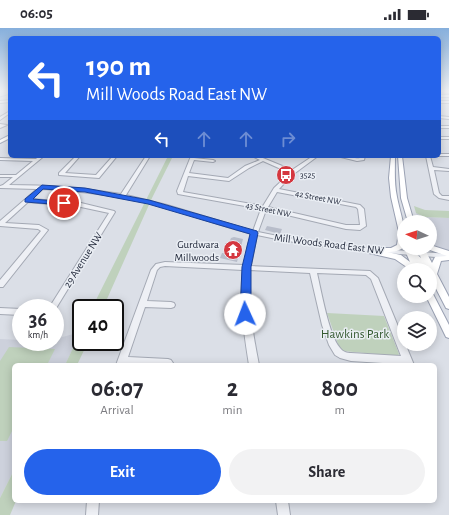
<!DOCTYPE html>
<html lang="en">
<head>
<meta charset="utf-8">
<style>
  :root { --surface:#fff; --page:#f2f2f3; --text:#2b2b33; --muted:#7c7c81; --accent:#2563eb }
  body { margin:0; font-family:"Alegreya Sans",sans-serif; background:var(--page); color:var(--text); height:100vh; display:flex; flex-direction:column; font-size:15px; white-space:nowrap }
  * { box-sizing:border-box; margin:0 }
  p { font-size:13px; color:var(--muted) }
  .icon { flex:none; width:22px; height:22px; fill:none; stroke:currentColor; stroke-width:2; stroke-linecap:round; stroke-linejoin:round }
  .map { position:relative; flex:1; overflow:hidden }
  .side { position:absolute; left:12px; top:335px; width:425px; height:140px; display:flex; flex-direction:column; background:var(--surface); border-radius:6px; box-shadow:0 2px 10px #0003 }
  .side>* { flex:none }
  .hud { position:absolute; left:8px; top:8px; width:433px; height:122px; border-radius:6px; box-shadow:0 2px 10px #0003; background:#2563eb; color:#fff; overflow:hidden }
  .needle { width:26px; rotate:274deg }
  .tools { position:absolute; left:397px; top:187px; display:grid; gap:8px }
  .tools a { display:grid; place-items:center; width:40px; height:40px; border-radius:50%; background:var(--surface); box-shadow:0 2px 10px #0003; font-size:20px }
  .speed { position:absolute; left:12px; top:271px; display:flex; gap:8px; font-size:20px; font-weight:700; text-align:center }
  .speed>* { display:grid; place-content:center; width:52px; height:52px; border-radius:50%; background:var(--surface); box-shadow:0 2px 10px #0003; line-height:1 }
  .speed small { font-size:10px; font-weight:400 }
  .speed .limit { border:2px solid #111; border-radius:6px; background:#fff; color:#111 }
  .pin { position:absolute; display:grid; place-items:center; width:34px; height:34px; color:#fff; margin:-17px; border:2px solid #fff; border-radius:50%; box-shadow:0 1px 4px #0007 }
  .me { position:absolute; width:44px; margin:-22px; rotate:358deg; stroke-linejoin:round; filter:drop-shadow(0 0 3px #0008) }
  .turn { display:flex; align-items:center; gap:14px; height:84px; padding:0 12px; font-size:18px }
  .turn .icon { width:52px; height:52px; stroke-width:2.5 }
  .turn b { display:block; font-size:28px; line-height:34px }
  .lanes { display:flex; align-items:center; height:38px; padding:0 12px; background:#0003; justify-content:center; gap:20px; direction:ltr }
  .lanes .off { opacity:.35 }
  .eta { display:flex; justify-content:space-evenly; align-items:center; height:68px; text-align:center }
  .eta b { font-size:24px; font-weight:600; line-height:28px }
  .cta { display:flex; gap:8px; margin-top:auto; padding:8px 12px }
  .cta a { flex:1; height:46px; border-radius:24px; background:var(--accent); color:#fff; font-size:16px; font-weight:600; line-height:46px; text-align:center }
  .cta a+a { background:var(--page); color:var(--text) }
  .status { display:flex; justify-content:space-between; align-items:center; height:28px; padding:0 20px; background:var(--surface); direction:ltr }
  .status svg { height:11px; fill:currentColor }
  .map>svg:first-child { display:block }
</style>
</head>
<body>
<div class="status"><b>06:05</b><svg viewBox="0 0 49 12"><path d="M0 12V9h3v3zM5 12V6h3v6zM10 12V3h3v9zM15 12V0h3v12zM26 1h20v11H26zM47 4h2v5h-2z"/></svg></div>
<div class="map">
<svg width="449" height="487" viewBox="0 0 449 487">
  <rect width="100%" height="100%" fill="#dbdfe7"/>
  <path fill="#cdd1dc" d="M416 185 424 189 449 190V223L438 220 430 214V194H420Z
    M81 304 65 337H14V442L0 470V311L21 312V314H55V311Z"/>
  <path fill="#bfd1bc" d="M168 128H173L152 170 103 280H92Z
    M414 178 425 182 449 183V190L424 189 416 185Z
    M327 285 384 288 399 326 398 328 343 323 339 319Z
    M81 303V314H88L77 337H65Z
    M9 319 55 321 47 337H14V399L7 413H0V333Z
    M14 442V473H16L10 487H0V470Z"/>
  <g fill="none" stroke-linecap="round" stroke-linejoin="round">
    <path stroke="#93a8ca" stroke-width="1" d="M0 69 10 66"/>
  </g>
  <path fill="#b8bdca" d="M267 198 282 201 280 206 265 202Z
    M234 209 243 211 237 234 220 230 222 225H225L231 210Z"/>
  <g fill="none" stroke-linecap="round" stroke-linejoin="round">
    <defs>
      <path id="minor" d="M439 63H449V65L439 64Z
        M10 72V74L0 75V73Z
        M439 73H449V75H439Z
        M10 83V85L0 92V89Z
        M439 88 449 89V91L439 90Z
        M0 96 7 97 0 100Z
        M439 98H449V100H439Z
        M439 109H449V111H439Z
        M439 126H449V128H438H439Z
        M39 128H44L9 157C47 157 84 160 121 166L146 128H150L126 167 167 177 253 203 261 181 178 166 177 163 191 128H195L194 130 213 132 215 133 213 134 194 132 189 145 228 150 245 138 260 132 252 128H258L292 142 313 128H318L291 148 279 161 360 177 364 181 366 198 360 202 346 201 266 182 258 204C321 218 385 221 449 226V230C385 225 321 221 257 207L251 238 370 243 378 250 414 337 351 333 340 330 335 327 329 317 322 297 310 245 250 242C247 274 253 306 259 337H249C244 305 239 274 243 242L165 238 160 239 157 242 147 273 171 274 174 275 175 277 174 279 171 280 145 279 128 329 168 331 171 332 173 335 172 337 126 336V337H116L151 242 156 236 165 234 244 237 248 216 252 206C217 197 184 184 149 175 114 167 78 163 43 161L32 171 81 175 114 183 115 184 55 282V280H49L109 185 81 179 28 174 5 195 39 197 48 202 3 259H0V252L41 203 38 201 0 198V193L37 161 0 160V158L3 157 13 149H0V147H16L33 133 0 132V130L36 131ZM263 133 290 145 274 160 263 178 183 164 188 148 229 153 249 140ZM277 164 356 179 358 181 360 197H346L268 179ZM317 245 366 247 371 251 401 328 351 325C347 325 343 324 340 320 329 308 321 262 317 245Z
        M76 128H80L65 145 96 147 113 128H117L99 150 59 147V145Z
        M337 128C345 128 353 131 360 130L361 128H365L364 132 357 133Z
        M426 128H430L433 139 449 141V143L434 142 439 165 442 168H449V172L439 170 434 166Z
        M0 280 21 281V287L0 286Z
        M87 473H99L98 487H86Z
        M276 473H288L290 487H278Z"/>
      <path id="major" d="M439 67H449V69H439Z
        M10 107V110L0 115V112Z
        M391 128H395C395 142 394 155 397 169 399 181 408 206 404 218 402 223 392 224 387 224L401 227 410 234 404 220H412L414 224 421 230 416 220H424L432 235 435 229 447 228 427 221 430 220V217L449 223V232L441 233 437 246 449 269V281L446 280 445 278 430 249V242H411L395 231 369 225 368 223 372 221 380 223V220H391L397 217 399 204 391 169 389 150Z
        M398 128H402L407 170 414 194H408L401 170Z
        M430 265 433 266 434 268 449 297V310L446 309 426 268H430Z"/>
    </defs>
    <use href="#minor" stroke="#a4a9b4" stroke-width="2"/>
    <use href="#major" stroke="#9aa1b3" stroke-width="2"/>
    <use href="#minor" fill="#eef0f5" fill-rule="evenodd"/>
    <use href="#major" fill="#fff" fill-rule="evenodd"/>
  </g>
  <linearGradient id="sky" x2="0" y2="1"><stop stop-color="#86afdc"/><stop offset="0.48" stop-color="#eff1f4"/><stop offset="1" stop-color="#eff1f4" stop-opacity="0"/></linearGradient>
  <rect width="449" height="131" fill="url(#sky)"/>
  <path fill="#2563eb" stroke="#184099" d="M42 157 85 160 149 172 257 203 258 205 251 239V286L249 289H242L240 286 242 239 250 206 148 176 85 164 43 161 33 171 66 174 67 175 64 177 25 174V171Z"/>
  <defs>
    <symbol id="bus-disc" viewBox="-11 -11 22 22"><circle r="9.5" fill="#d5373f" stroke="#eaeef4"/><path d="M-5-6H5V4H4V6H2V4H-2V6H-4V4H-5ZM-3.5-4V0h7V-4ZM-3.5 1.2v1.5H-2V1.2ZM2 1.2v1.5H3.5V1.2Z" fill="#fff"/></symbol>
    <symbol id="temple-disc" viewBox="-11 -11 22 22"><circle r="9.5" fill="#d5373f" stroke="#eaeef4"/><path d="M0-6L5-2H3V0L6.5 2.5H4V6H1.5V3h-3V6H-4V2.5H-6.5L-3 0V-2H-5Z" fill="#fff"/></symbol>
  </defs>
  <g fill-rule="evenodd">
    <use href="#bus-disc" x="275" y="136" width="22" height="22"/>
    <use href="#temple-disc" x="222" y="211" width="22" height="22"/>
  </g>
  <g text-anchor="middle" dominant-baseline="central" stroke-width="3" stroke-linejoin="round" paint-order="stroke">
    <g font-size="9" fill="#242b3d" stroke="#eaeef4" text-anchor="start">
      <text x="300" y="147">3525</text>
    </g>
    <g font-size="9" fill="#242b3d" stroke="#eaeef4">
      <text transform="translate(318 170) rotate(11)">42 Street NW</text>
      <text transform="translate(268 182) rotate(12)">43 Street NW</text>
    </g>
    <g font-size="11" fill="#242b3d" stroke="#eaeef4" text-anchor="end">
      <text x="219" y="216">Gurdwara<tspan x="219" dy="13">Millwoods</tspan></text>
    </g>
    <g font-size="11" fill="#242b3d" stroke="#eaeef4">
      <text transform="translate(329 216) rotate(7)">Mill Woods Road East NW</text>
      <text transform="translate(83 232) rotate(-58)">29 Avenue NW</text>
    </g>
    <g font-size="13" fill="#355a31" stroke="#eaeef4">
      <text x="355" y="306">Hawkins Park</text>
    </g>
  </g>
</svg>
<div class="tools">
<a><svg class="needle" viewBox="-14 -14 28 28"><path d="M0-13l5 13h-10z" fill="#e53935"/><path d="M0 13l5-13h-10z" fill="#7c7c81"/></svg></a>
<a><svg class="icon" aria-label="search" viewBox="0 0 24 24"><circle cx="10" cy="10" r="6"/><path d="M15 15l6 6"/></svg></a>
<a><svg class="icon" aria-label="layers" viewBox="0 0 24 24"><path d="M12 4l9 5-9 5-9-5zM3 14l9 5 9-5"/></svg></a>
</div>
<div class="speed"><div>36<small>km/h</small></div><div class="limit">40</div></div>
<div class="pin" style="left:64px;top:175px;background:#d93025"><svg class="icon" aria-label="arrive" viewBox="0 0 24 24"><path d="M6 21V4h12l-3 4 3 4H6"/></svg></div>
<svg class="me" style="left:245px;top:286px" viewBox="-20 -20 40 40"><circle r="19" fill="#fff"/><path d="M0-13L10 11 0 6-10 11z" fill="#2563eb"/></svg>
<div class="hud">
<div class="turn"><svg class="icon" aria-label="left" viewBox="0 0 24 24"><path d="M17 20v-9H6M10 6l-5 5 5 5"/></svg><div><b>190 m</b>Mill Woods Road East NW</div></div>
<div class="lanes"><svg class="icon" aria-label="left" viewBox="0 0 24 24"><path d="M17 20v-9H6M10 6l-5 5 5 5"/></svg><svg class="icon off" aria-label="ahead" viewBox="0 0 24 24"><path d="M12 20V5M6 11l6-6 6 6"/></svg><svg class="icon off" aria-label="ahead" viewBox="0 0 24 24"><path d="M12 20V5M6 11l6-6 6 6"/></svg><svg class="icon off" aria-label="right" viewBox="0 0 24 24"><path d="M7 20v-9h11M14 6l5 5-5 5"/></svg></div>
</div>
<section class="side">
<div class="eta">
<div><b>06:07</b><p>Arrival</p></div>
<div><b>2</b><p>min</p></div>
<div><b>800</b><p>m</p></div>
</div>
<div class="cta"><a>Exit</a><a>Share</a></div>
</section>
</div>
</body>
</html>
